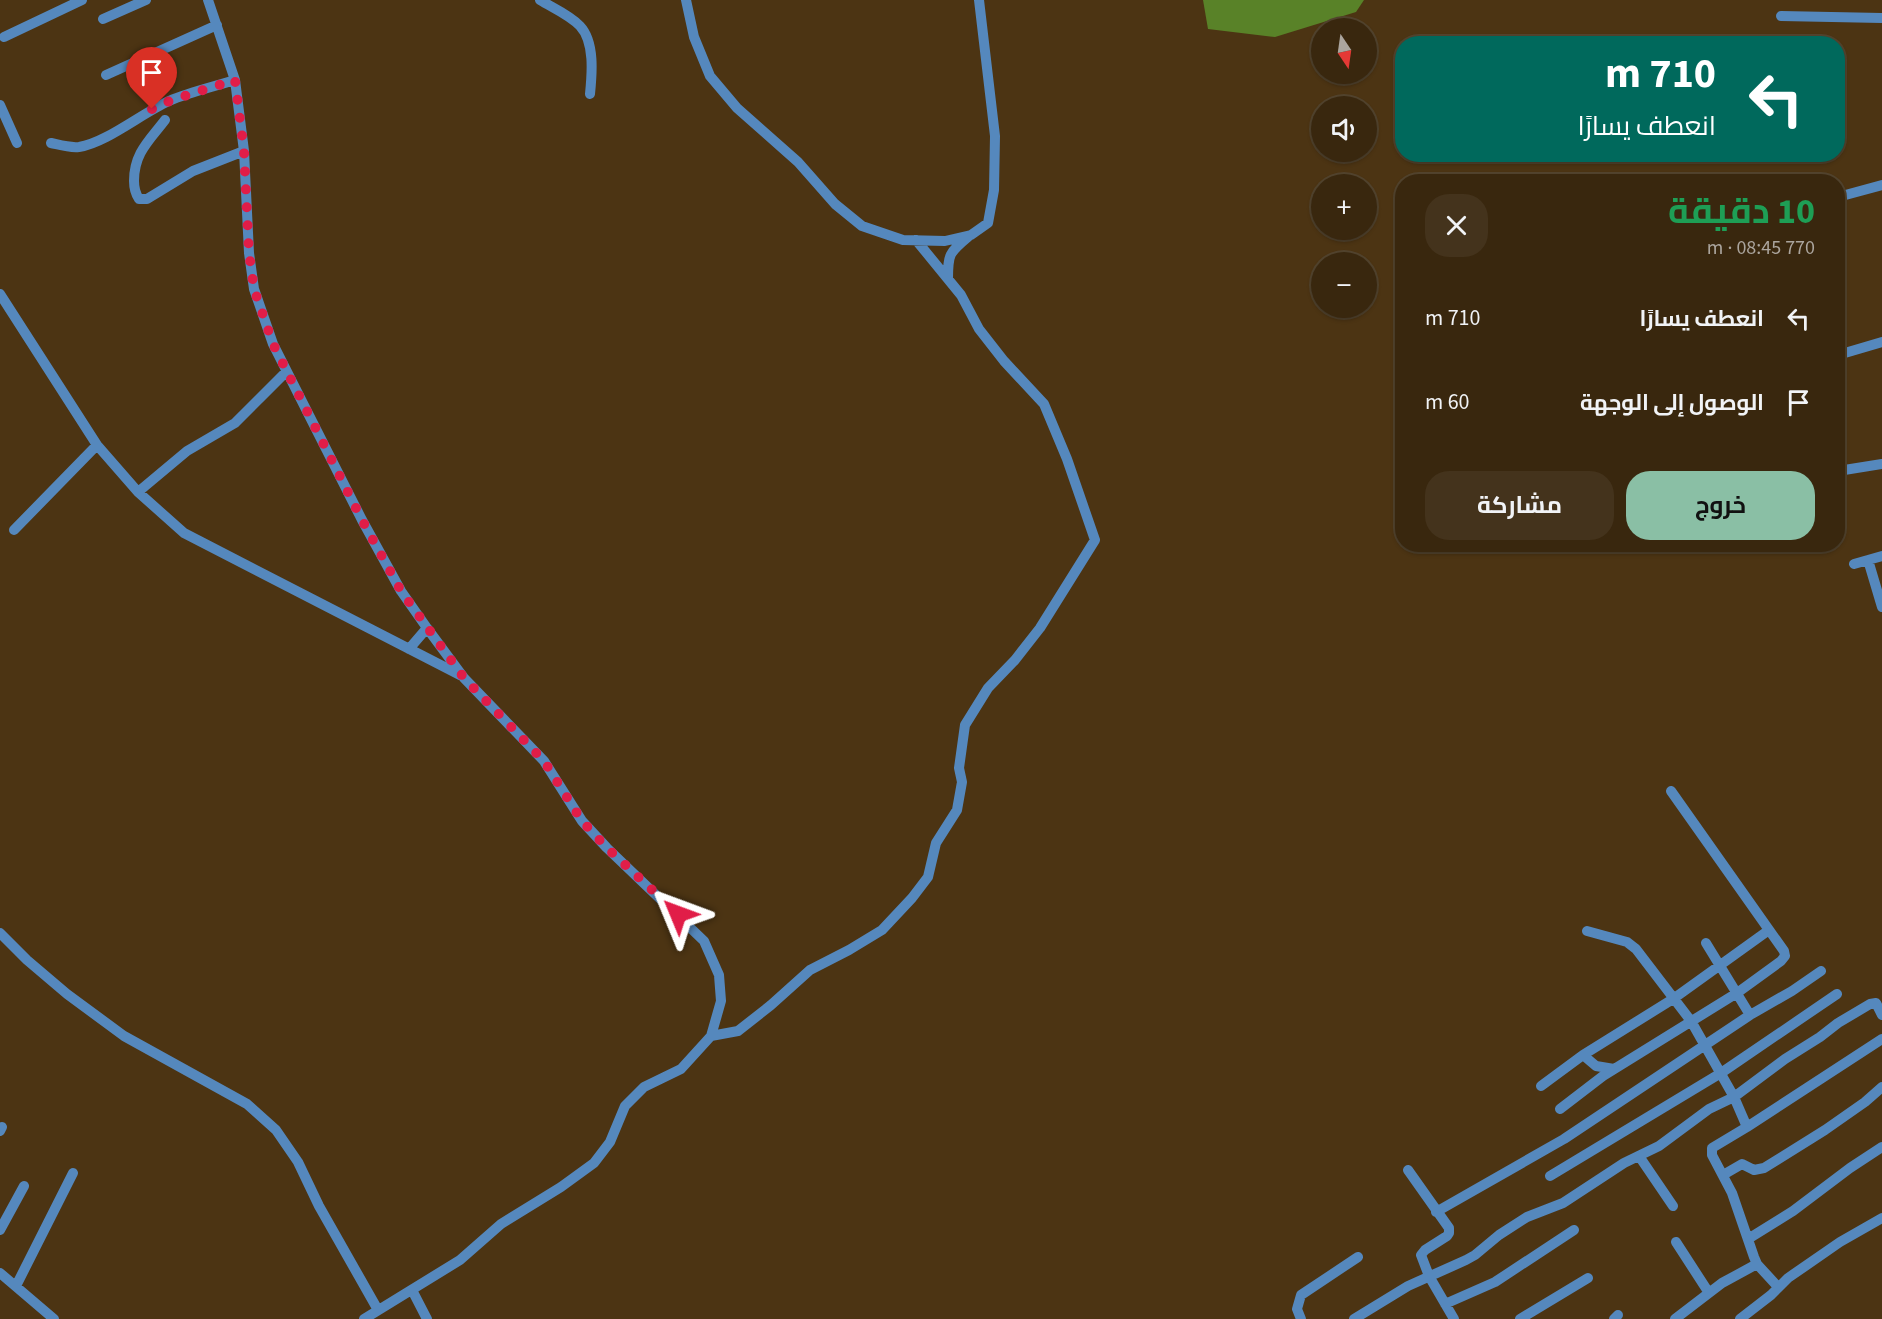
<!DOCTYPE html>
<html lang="ar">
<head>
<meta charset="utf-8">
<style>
  :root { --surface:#39270e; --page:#44331c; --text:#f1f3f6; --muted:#aba59e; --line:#53442e; --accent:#8abfa5 }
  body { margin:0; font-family:"Source Sans 3",Cairo,sans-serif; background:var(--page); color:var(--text); direction:rtl; height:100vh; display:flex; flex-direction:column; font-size:22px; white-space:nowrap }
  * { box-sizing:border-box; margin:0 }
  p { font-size:20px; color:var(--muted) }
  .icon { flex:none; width:33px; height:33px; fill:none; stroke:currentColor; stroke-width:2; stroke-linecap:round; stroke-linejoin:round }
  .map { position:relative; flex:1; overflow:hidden; direction:ltr }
  .details { position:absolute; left:1395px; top:174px; width:450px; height:378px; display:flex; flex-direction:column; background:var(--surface); border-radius:24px; box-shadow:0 2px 4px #0004,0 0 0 2px var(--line); direction:rtl }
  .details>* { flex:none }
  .top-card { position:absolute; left:1395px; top:36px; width:450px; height:126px; border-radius:24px; box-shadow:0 2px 4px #0004,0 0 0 2px var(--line); direction:rtl; background:#00695c; color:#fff; overflow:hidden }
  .needle { width:39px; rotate:167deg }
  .controls { position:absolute; left:1311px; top:18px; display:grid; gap:12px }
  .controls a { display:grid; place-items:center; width:66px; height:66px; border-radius:50%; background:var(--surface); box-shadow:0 2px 4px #0004,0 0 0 2px var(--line); font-size:30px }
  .pin { position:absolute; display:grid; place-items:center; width:51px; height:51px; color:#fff; margin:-62px -26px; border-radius:50% 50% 50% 0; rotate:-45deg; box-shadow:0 0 6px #0007 }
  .pin .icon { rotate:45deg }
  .me { position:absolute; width:66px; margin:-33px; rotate:314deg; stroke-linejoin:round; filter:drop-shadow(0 0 4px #0008) }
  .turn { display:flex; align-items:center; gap:21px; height:126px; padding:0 30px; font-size:27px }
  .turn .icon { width:78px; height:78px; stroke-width:2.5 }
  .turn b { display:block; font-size:42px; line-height:51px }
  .round { display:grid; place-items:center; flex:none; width:63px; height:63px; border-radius:24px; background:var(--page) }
  .summary { display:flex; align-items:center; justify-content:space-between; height:102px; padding:0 30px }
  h1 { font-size:36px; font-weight:700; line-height:45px; color:#1e9e55 }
  .cta { display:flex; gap:12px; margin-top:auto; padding:12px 30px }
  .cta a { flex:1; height:69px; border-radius:24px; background:var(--accent); color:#111; font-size:24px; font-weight:700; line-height:69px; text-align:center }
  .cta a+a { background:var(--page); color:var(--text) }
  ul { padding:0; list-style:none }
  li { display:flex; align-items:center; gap:18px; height:84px; padding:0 30px }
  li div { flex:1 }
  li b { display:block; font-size:22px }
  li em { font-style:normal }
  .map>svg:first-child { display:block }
</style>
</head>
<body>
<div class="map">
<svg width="1882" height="1319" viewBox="0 0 1882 1319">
  <rect width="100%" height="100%" fill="#4c3413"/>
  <path fill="#598228" d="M1203 0H1364L1356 12 1275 37 1208 29Z"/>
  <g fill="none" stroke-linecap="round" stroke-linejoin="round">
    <path stroke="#5588bd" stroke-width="10" d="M208 0 235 80 244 151 249 253 254 289 273 344 362 520 401 591 427 628 464 678 544 761 582 821 607 848 704 941 719 975 721 1001 711 1036
      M540 0C553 8 570 15 580 26 595 42 592 74 590 94
      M686 0 694 37 710 76 737 108 798 162 835 204 862 226 903 240 945 241 971 235 988 223 994 190 995 136 979 0
      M1781 16 1882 18
      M103 19 146 0
      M4 37 82 0
      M106 75 217 25
      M0 105 17 143
      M165 120C149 141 134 153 134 181 134 188 135 193 139 199H147L193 171 244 151
      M51 143C60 145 69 148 79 147 106 143 142 113 169 101 190 92 213 87 235 80
      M1838 197 1882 185
      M948 279C948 254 949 253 968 237
      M0 294 97 445 138 492 184 533 460 675
      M1838 355 1882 342
      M1838 471 1882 464
      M138 492 187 451 235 423 286 372
      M14 530 97 445
      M1868 560 1882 607
      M1854 564 1882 556
      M409 649 427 628
      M1587 931 1627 942 1636 949 1691 1021 1734 1097 1747 1127
      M0 933 27 960 67 994 124 1036 247 1104 276 1130 298 1162 319 1206 378 1310
      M1706 943 1750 1015
      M1583 1055 1596 1066 1614 1069
      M1541 1086 1583 1055 1673 999 1769 930
      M1560 1109 1603 1076 1737 993 1781 961 1785 956 1784 951 1671 791
      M0 1131 2 1127
      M1639 1156 1673 1206
      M1408 1170 1449 1228V1233L1447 1236 1425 1250 1421 1255 1429 1276 1454 1319
      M1723 1175 1742 1164 1754 1170 1764 1168 1825 1130 1865 1102 1882 1087
      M1550 1176 1721 1073 1837 994
      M1436 1212 1564 1139 1750 1015 1792 991 1821 971
      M0 1230 24 1186
      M1748 1239 1793 1211 1850 1168 1882 1147
      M1676 1242 1709 1293
      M0 1273 54 1319
      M16 1286 73 1173
      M1778 1287 1757 1264 1754 1257 1732 1193 1712 1155V1148L1747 1127 1882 1039
      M412 1290 427 1319
      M1445 1304 1495 1282 1574 1230
      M364 1319 460 1260 501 1224 561 1187 594 1163 610 1142 625 1106 644 1087 681 1069 711 1036 738 1031 771 1005 810 970 849 950 882 930 912 898 928 877 936 843 957 810 962 782 959 768 965 725 988 688 1015 660 1040 628 1095 540 1067 459 1044 404 1004 361 979 329 961 295 916 240
      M1301 1319 1297 1309 1301 1295 1358 1257
      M1354 1319 1408 1286 1466 1260 1475 1255 1499 1235 1527 1217 1563 1203 1624 1163 1659 1146 1709 1109 1734 1097 1785 1059 1820 1037 1838 1023 1870 1004 1876 1003 1882 1015
      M1520 1319 1588 1278
      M1614 1319 1618 1315
      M1675 1319 1722 1283 1757 1264
      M1740 1319 1771 1295 1788 1278 1840 1242 1882 1218"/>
  </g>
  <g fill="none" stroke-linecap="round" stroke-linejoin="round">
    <path stroke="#e11d48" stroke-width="10" stroke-dasharray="0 18" d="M152 109 172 100 235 80 244 151 249 253 254 289 273 344 362 520 401 591 464 678 544 761 582 821 607 848 678 914"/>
  </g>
</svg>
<div class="controls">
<a><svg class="needle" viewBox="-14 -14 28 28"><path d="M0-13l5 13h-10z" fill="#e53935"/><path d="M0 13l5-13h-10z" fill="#aba59e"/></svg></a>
<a><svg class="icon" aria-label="sound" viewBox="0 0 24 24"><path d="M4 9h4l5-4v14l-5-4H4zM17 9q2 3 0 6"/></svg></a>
<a>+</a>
<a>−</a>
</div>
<div class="pin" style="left:152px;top:109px;background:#d93025"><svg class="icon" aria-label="arrive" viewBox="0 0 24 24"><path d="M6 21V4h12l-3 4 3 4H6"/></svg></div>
<svg class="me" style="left:678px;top:914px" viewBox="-20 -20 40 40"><path d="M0-17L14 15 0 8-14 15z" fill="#e11d48" stroke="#fff" stroke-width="4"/></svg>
<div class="top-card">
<div class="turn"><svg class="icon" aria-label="left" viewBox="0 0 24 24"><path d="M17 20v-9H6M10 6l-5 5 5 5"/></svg><div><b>710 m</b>انعطف يسارًا</div></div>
</div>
<section class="details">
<div class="summary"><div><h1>10 دقيقة</h1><p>770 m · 08:45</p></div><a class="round"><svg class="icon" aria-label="close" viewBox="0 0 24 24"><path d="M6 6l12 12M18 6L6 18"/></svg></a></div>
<ul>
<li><svg class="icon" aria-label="left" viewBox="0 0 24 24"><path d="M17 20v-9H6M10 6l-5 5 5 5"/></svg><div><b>انعطف يسارًا</b></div><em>710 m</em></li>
<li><svg class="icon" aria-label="arrive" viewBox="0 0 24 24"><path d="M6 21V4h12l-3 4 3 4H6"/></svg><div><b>الوصول إلى الوجهة</b></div><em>60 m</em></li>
</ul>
<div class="cta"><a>خروج</a><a>مشاركة</a></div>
</section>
</div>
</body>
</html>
